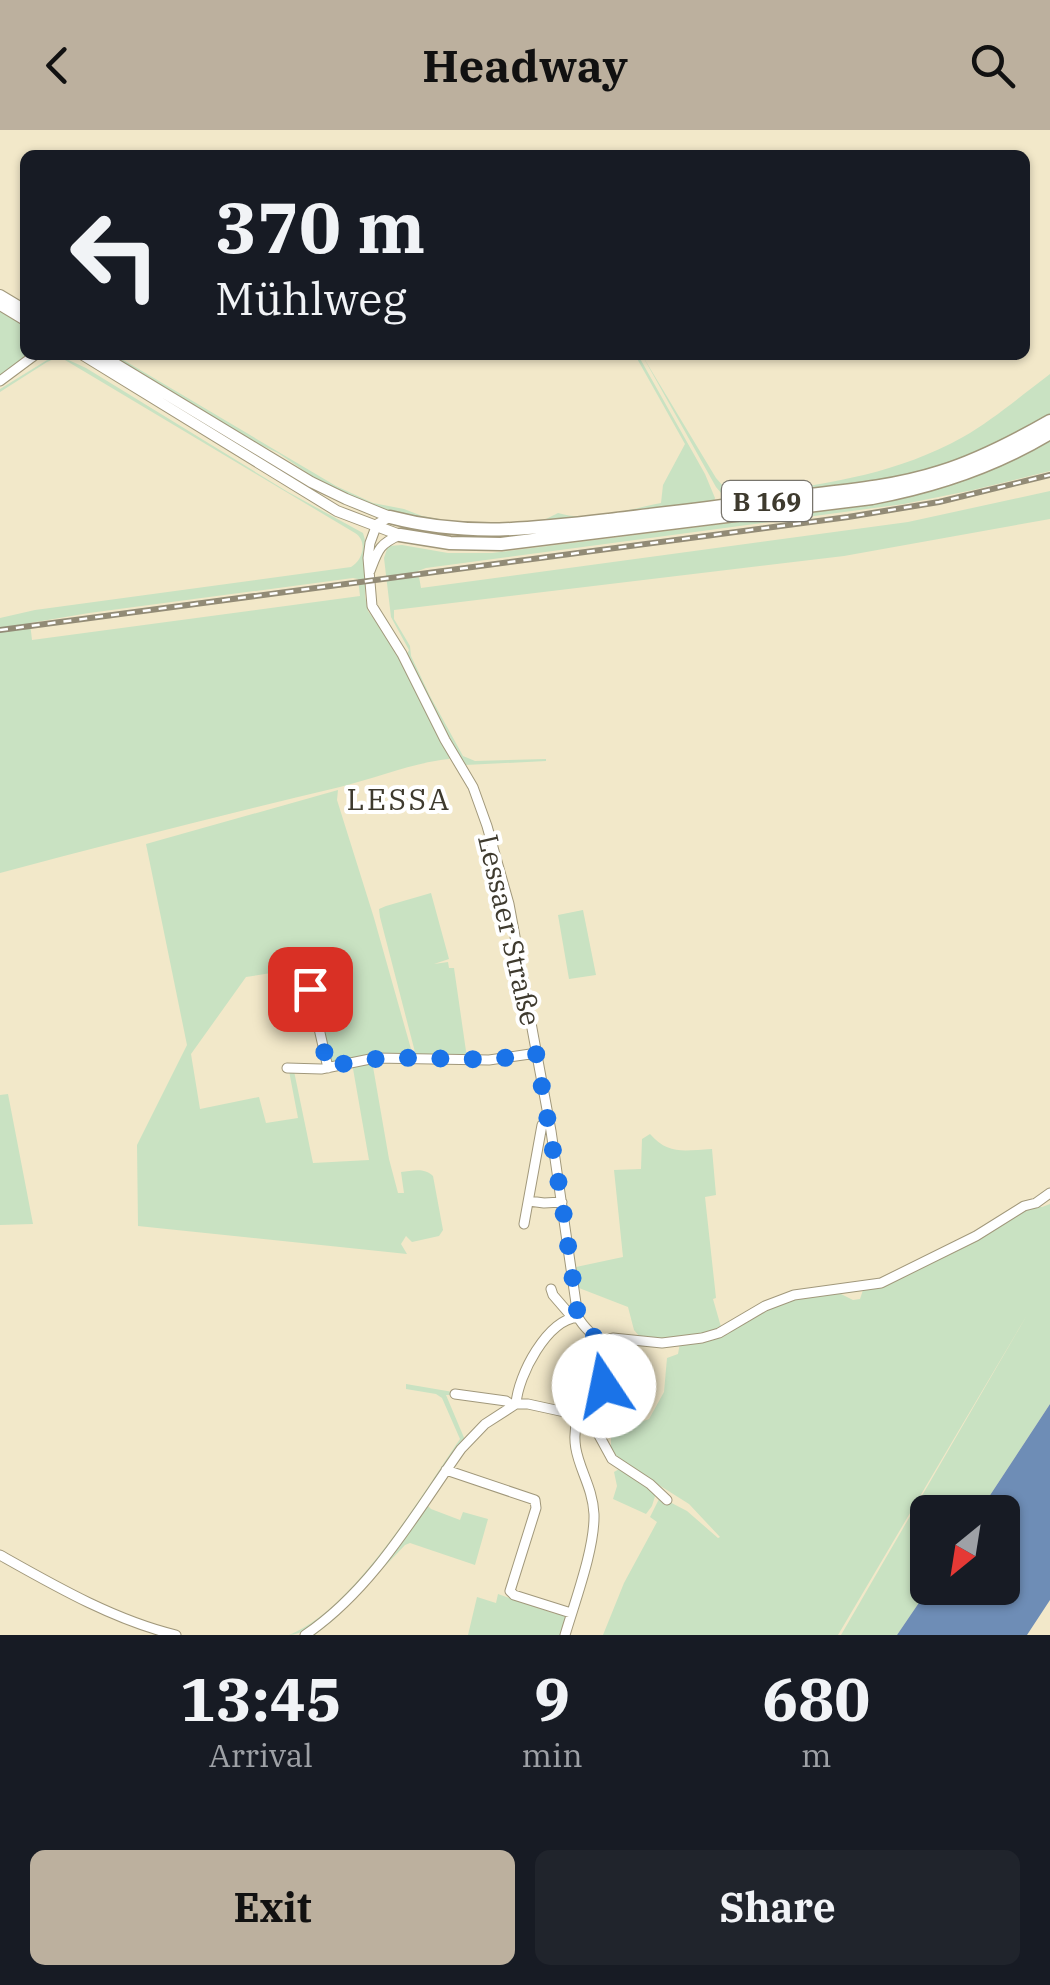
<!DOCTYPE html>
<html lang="en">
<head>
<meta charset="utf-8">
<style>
  :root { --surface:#171b24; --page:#20242c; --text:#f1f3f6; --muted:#9ea1a6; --accent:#bcb09e }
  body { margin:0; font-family:"IBM Plex Serif",serif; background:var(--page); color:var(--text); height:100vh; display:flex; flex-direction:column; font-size:38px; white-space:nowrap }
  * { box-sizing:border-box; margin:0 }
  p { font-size:32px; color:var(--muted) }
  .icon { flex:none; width:55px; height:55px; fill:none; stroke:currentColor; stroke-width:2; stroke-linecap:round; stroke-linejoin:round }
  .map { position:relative; height:1505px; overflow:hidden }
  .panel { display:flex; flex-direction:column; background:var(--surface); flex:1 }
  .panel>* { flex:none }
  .top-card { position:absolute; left:20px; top:20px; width:1010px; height:210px; border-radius:15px; box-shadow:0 2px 8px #0004; background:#171b24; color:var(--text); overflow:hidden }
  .needle { width:65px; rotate:210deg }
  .buttons { position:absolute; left:910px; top:1365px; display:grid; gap:20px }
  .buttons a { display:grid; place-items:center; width:110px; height:110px; border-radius:15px; background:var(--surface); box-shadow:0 2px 8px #0004; font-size:50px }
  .pin { position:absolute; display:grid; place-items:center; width:85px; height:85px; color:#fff; margin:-42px; border-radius:20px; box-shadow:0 5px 15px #0006 }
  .me { position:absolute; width:110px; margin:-55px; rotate:349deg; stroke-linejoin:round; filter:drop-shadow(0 0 8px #0008) }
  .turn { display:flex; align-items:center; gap:35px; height:210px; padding:0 30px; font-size:45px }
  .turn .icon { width:130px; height:130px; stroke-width:2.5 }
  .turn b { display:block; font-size:70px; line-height:85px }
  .eta { display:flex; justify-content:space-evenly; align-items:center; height:170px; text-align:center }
  .eta b { font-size:60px; font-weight:800; line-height:70px }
  .action { display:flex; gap:20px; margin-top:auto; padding:20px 30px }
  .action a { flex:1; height:115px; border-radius:15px; background:var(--accent); color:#111; font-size:40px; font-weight:800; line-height:115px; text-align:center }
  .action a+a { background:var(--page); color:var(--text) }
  header { display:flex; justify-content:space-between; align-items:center; height:130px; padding:0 30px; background:var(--accent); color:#111; font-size:45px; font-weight:800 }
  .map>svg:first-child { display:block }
</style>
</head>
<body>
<header><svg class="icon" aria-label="back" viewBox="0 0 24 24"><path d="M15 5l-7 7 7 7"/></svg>Headway<svg class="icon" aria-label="search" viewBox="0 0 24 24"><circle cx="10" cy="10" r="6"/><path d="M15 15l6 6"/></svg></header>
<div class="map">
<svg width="1050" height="1505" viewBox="0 0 1050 1505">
  <rect width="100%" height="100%" fill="#f2e8c9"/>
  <path fill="#c9e2c2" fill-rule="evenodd" d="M0 180 20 192 25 199V225L20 232 0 246Z
    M107 225H115L336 356 373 373 404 379 422 386 460 393 499 394 544 390 558 383C590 393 629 379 661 373L663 355 685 314 635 225H638L705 344 715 368 713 373 529 396H459L396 383 372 376 319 351 278 323 248 309Z
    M642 225 716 348 724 357 742 365C820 355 893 346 963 307 993 290 1022 265 1050 244V286L959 332 883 352 732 370 722 364 716 357Z
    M52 227H62L86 238 288 362 363 403 365 410 364 419 367 420 363 433 365 434V466L368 481 395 517 451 627 449 629C416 632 376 648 340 657 226 684 113 713 0 743V488L35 480 351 437C363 430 368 411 355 403L65 230 54 229 47 232 0 262V259ZM353 448 358 449 360 466 32 510 30 493 89 483Z
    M1050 311V341L973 360 904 374 426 438 418 441 421 458 908 392 1050 361V389L844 426 394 480V489L410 516 411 526 430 566 463 626 475 631 546 629V631L465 635 448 608 407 524 409 520 391 487 384 428 388 416 402 415 448 423H492L865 376C932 365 991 344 1050 311Z
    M338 660 337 670 374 788 413 926 332 931 327 927 311 856 313 855 308 837 246 847 191 924 200 979 259 967 266 993 298 988 289 941H294L313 1033 369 1030 352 933 372 931 389 1029 398 1063H404L401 1042C412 1041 424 1037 433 1046L443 1100 439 1106 412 1112 406 1106 401 1114 407 1124 138 1096 137 1015 187 915 146 714Z
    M431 763 449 829 434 834 448 832 449 838H454L467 928 416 926 380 787 379 779 386 776Z
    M583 780 596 845 569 849 558 785Z
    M8 964 33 1094 0 1095V965Z
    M650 1004C669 1026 686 1020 712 1019L716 1065 705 1067 716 1168 713 1169 721 1197C690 1211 674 1209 641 1208L634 1200 628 1177 579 1158 576 1137 623 1127 614 1040 641 1039 642 1009Z
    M1050 1074V1274L979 1382H928L929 1458 897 1505H841L1027 1185 838 1505H603L624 1453 657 1392 650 1387 659 1369 662 1368 687 1381 718 1408 720 1407 689 1374 616 1328 611 1321V1303L649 1289 664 1262 667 1228 678 1224 680 1213 701 1210 779 1172 837 1162 853 1170 860 1169 863 1160 1028 1076 1042 1077Z
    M406 1254 453 1262V1265H446L465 1310C437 1349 335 1505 289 1505 353 1480 421 1366 460 1309L442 1268 436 1264 406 1259Z
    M621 1338 656 1363 652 1376 646 1384 613 1369 617 1356 614 1342Z
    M427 1375 431 1379 460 1390 463 1382 488 1389 475 1435 410 1413 405 1415 336 1488 315 1505H311Z
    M498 1464 556 1484 558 1481 567 1487 561 1505H468L477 1467 496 1473Z"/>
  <path fill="#6e8db6" d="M1050 1274V1470L1027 1505H897L929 1458H1002V1382H979Z"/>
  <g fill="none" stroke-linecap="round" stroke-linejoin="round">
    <defs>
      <path id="minor" d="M0 251 35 225
        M370 441C378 420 379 414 400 405
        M310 859 328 938
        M287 938 321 939 375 928 489 930 537 923
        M529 1071 544 1073 562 1072
        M524 1094 542 995 549 992
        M551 1159 553 1165 572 1187
        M599 1212 613 1208 662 1213 702 1208 719 1203 765 1176 794 1165 881 1153 976 1106 1024 1076 1036 1073 1050 1063
        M455 1264 506 1271 512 1275
        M516 1274C518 1245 547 1190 578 1187
        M599 1279C605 1287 607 1292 605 1302L599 1304
        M589 1287 612 1329 650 1354 667 1370
        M446 1340 535 1370 536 1378 510 1461 514 1465 571 1483
        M0 1425C55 1456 114 1490 176 1505
        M305 1505C373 1459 415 1384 461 1319L485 1294 516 1274H528L583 1286H593C605 1273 609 1228 599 1213 593 1203 584 1199 578 1187L551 1001 509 774 487 696 473 657 445 610 402 524 372 476 368 428 370 413 377 394 390 387
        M565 1505C575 1471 595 1418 594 1384 592 1346 566 1327 578 1286"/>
      <path id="major" d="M0 165 25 180
        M0 175 25 190
        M83 225 337 381 400 405
        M101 225 311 352 346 369 390 387"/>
      <path id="highway" d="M390 387C466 407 533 399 609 390 664 383 720 377 775 369 830 362 887 359 940 342 979 330 1015 311 1050 291
        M400 405 450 413 501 414 872 368C936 356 994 337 1050 303"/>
    </defs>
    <use href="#minor" stroke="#a1987b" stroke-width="11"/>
    <use href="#major" stroke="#a1987b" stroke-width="12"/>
    <use href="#highway" stroke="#a1987b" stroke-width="15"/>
    <use href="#minor" stroke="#fff" stroke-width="9"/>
    <use href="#major" stroke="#fff" stroke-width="10"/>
    <use href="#highway" stroke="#fff" stroke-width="12"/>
    <defs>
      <path id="rail" d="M0 500 848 387 939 372 1050 345"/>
    </defs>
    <use href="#rail" stroke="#928b76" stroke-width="6"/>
    <use href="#rail" stroke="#fff" stroke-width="2.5" stroke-dasharray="8" stroke-linecap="butt"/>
  </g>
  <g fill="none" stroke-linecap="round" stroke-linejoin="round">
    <path stroke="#1a73e8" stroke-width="18" stroke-dasharray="0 32.4" d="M310 859 328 938C395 916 468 939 536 923L562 1072 578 1187C585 1200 593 1204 599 1213 606 1225 604 1244 604 1256"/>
  </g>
  <g text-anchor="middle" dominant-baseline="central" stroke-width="8" stroke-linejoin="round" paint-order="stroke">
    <rect fill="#fff" stroke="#78756d" stroke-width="2.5" x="722" y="351" width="90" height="40" rx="8"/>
    <g font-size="25" font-weight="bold" fill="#3e3a2e">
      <text x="767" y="371">B 169</text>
    </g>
    <g font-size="28" fill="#3e3a2e" stroke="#fff">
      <text transform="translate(510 800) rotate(77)">Lessaer Straße</text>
    </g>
    <g font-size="30" letter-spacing="2.5" fill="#3e3a2e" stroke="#fff">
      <text x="399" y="668">LESSA</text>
    </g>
  </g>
</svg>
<div class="buttons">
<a><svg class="needle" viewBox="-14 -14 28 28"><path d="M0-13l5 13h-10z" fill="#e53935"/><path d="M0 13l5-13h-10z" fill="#9ea1a6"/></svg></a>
</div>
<div class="pin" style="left:310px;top:859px;background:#d93025"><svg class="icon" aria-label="arrive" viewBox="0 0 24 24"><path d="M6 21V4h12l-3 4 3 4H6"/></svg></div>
<svg class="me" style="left:604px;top:1256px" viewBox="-20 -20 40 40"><circle r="19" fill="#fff"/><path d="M0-13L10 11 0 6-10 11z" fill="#1a73e8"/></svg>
<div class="top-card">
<div class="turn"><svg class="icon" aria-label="left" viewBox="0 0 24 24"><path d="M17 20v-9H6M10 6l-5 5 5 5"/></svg><div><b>370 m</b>Mühlweg</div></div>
</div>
</div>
<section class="panel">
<div class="eta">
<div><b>13:45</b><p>Arrival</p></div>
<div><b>9</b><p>min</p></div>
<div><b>680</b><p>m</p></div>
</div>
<div class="action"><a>Exit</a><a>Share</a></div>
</section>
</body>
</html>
